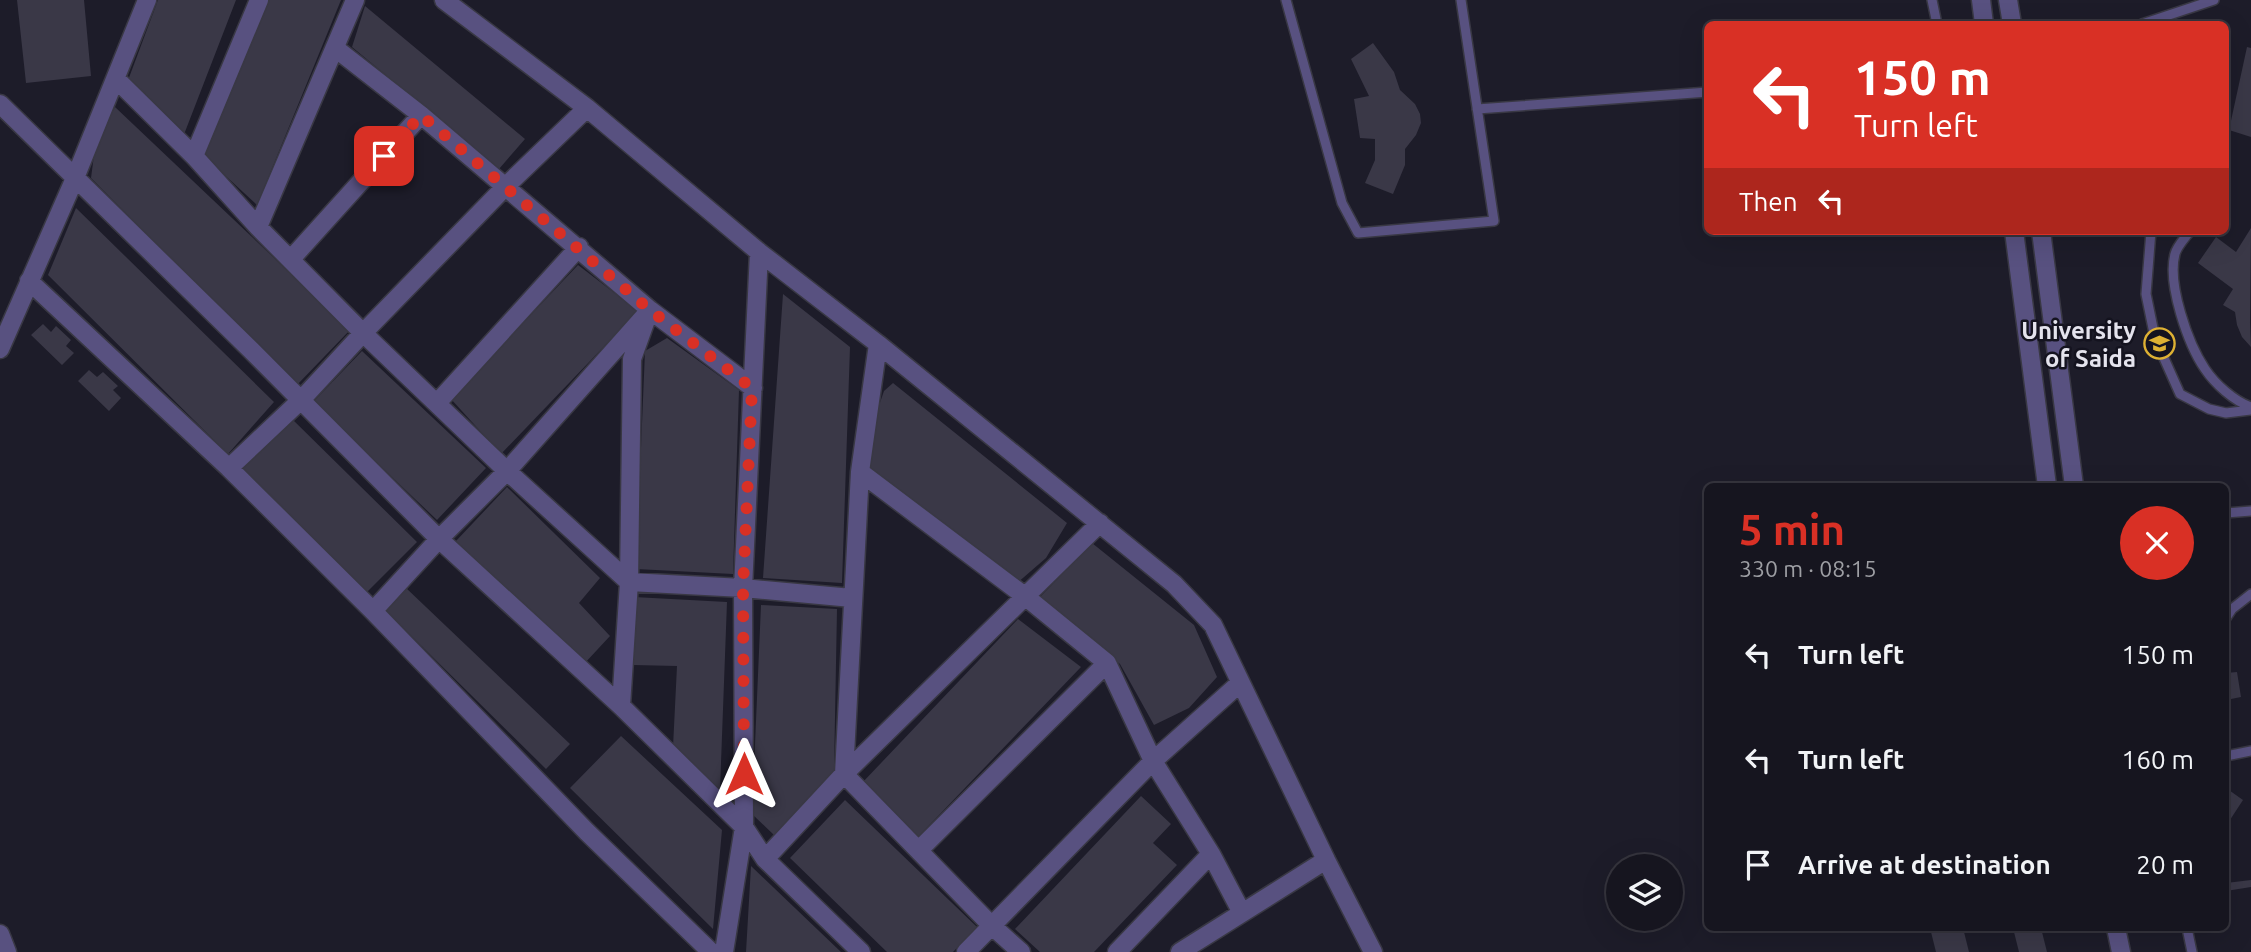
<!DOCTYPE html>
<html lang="en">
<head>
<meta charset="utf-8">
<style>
  :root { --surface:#16151f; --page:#1f1e28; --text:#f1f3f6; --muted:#9e9fa4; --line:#35343d; --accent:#d93025 }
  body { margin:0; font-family:Ubuntu,sans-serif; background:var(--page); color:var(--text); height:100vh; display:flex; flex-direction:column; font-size:26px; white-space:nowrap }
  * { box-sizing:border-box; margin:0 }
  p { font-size:23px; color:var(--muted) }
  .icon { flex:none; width:38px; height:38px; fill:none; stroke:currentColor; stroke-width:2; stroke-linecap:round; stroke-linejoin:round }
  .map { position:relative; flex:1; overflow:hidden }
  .sheet { position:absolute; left:1704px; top:483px; width:525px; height:448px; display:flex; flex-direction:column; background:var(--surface); border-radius:10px; box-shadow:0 7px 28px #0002,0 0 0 2px var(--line) }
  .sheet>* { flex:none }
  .top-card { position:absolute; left:1704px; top:21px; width:525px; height:214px; border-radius:10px; box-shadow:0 7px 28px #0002,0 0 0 2px var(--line); background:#d93025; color:#fff; overflow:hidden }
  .buttons { position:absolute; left:1606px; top:854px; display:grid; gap:14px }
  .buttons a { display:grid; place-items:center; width:77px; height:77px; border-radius:50%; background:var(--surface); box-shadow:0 7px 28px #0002,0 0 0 2px var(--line); font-size:35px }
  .pin { position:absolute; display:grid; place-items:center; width:60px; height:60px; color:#fff; margin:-30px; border-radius:14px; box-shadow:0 4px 10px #0006 }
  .me { position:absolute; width:77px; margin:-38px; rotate:0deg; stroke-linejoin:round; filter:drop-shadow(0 0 5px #0008) }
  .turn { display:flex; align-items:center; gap:24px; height:147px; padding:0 35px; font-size:32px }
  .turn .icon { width:91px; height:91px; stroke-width:2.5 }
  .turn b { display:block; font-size:49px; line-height:60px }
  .then { display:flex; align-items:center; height:66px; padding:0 35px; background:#0003; gap:14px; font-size:26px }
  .round { display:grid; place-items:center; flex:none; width:74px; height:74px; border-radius:37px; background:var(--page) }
  .overview { display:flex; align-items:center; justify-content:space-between; height:119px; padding:0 35px }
  h1 { font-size:42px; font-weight:700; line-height:52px; color:var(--accent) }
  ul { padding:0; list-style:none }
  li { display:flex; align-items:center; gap:21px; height:105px; padding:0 35px }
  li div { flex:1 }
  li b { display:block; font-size:26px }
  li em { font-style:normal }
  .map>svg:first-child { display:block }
</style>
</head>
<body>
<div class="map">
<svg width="2251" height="952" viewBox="0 0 2251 952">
  <rect width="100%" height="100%" fill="#1d1c29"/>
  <path fill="#3a3847" d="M17 0H84L91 76 26 83Z
    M158 0H236L183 137 127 83Z
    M265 0H341L257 205 204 156Z
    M365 6 525 139 499 169 352 47Z
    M1373 43 1394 72 1400 90 1415 104 1420 114 1421 123 1416 135 1405 149V165L1393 194 1365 183 1375 160V139L1360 138 1354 99 1369 96 1351 59Z
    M2247 47 2251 48V137L2229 130Z
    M115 107 350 330 296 386 91 178 96 140Z
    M76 208 274 402 228 454 48 275Z
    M2251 228 2250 323 2251 347 2242 337 2237 325 2235 312 2223 305 2233 289 2198 263 2216 237 2236 252Z
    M578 265 638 311 501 454 451 399Z
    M783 294 850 347 842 583 763 578Z
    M43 324 51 332 56 326 71 340 66 346 74 353 62 365 31 335Z
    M667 338 739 390 733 574 636 569 645 351Z
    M362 351 486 468 437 520 313 402Z
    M89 370 97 377 103 372 118 386 113 390 121 398 109 411 78 381Z
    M893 383 1067 523 1046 558 1016 584 868 469 874 420 884 391Z
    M291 418 417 542 366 593 241 469Z
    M507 487 600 578 579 603 610 636 584 664 456 541Z
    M1092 543 1194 625 1217 677 1189 708 1154 725 1120 664 1037 600Z
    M405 587 570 744 546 769 385 610Z
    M634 597 727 602 720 790 673 747 677 666 633 665Z
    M761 605 837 609 834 772 774 835 752 814Z
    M1018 619 1081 667 918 837 862 783Z
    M2237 672 2241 697 2226 700V673Z
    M621 736 722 830 713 929 570 788Z
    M2226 788 2243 800 2226 826Z
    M1141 796 1171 824 1153 843 1177 865 1094 952H1040L1015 929Z
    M845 800 977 927 953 952H887L790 858Z
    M751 866 841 952H746Z
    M2251 880V887L2226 891V883Z
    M1930 928H1963L1969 952H1936Z
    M2013 928H2041L2047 952H2019Z"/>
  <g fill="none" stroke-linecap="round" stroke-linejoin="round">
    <defs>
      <path id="service" d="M1286 0 1342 203 1358 233 1494 221 1461 0
        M1932 0 1937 24
        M2142 24 2214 0
        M1477 109 1708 92
        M2151 231 2146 294 2155 338 2180 394 2209 409 2226 413 2251 410
        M2190 231C2185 238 2177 246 2175 254 2167 284 2188 344 2205 369 2215 384 2234 401 2251 407
        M2226 513 2251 511
        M2226 618 2232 609 2251 594
        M2226 756 2251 751
        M2187 928 2192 952"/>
      <path id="minor" d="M444 0 587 108 759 252 878 344 1174 584 1213 625 1326 860 1373 952
        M1981 0 1984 24
        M2008 0 2012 24
        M335 48 421 115 650 310 753 388
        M116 79 194 156 258 227 363 333 507 471 629 582 743 588 852 598
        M0 104 252 351 439 539 621 706 744 827 765 859 861 952
        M194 156 259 0
        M258 227 355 0
        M2014 231 2047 486
        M2041 231 2074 486
        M291 259 421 115
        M29 281 229 468 373 611 587 832 711 952
        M878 344 860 472 844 774 991 925 1021 952
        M0 349 75 178 147 0
        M437 403 579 247
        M229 468 301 400 363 333 505 187 587 108
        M860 472 1026 597 1107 663 1153 761 1211 854 1242 913
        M373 611 439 539 507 471 650 310
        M621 706 629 582 632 359 646 320
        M920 849 1107 663
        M765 859 844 774 1100 523
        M2116 928 2121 952
        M0 934 7 952
        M724 952 744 827 743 588 759 252
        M966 952 1153 761 1240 683
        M1117 952 1211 854
        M1180 952 1326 860"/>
    </defs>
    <use href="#service" stroke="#393844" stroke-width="12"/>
    <use href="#minor" stroke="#393844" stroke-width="21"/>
    <use href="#service" stroke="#585180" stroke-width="9"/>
    <use href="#minor" stroke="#585180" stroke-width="18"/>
  </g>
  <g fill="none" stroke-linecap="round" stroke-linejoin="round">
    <path stroke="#d93025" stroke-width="12" stroke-dasharray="0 21.6" d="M384 156 421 115 650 310 752 388 743 588 744 774"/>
  </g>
  <defs>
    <symbol id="university-ring" viewBox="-11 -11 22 22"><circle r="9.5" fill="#14131f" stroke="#deb133" stroke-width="1.5"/><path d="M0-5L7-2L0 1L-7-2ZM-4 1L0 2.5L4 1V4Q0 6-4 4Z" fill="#deb133"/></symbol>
  </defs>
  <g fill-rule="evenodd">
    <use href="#university-ring" x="2142" y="326" width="35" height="35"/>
  </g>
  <g text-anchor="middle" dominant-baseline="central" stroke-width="5" stroke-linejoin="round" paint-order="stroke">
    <g font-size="24" font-weight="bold" fill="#e4e3ed" stroke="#14131f" text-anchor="end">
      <text x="2136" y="330">University<tspan x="2136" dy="28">of Saida</tspan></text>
    </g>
  </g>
</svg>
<div class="buttons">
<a><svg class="icon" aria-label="layers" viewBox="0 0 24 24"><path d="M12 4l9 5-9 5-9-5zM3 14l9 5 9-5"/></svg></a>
</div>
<div class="pin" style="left:384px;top:156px;background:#d93025"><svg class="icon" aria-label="arrive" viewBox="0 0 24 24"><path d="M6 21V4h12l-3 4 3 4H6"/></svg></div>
<svg class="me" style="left:744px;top:774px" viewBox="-20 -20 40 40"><path d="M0-17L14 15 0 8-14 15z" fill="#d93025" stroke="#fff" stroke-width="4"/></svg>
<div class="top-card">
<div class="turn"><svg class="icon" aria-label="left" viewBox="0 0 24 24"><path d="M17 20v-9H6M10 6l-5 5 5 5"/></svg><div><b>150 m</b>Turn left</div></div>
<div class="then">Then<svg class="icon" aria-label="left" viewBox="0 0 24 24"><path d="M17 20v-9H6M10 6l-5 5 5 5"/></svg></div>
</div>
<section class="sheet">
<div class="overview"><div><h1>5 min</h1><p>330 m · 08:15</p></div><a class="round" style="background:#d93025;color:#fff"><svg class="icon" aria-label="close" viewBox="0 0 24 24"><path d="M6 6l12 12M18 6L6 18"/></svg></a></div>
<ul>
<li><svg class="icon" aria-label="left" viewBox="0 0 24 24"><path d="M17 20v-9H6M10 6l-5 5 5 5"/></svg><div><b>Turn left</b></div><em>150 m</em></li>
<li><svg class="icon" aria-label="left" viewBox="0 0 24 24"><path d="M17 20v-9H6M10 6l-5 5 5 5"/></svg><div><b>Turn left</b></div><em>160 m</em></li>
<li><svg class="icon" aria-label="arrive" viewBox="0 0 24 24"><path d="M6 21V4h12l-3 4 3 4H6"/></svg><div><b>Arrive at destination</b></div><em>20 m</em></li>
</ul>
</section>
</div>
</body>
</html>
